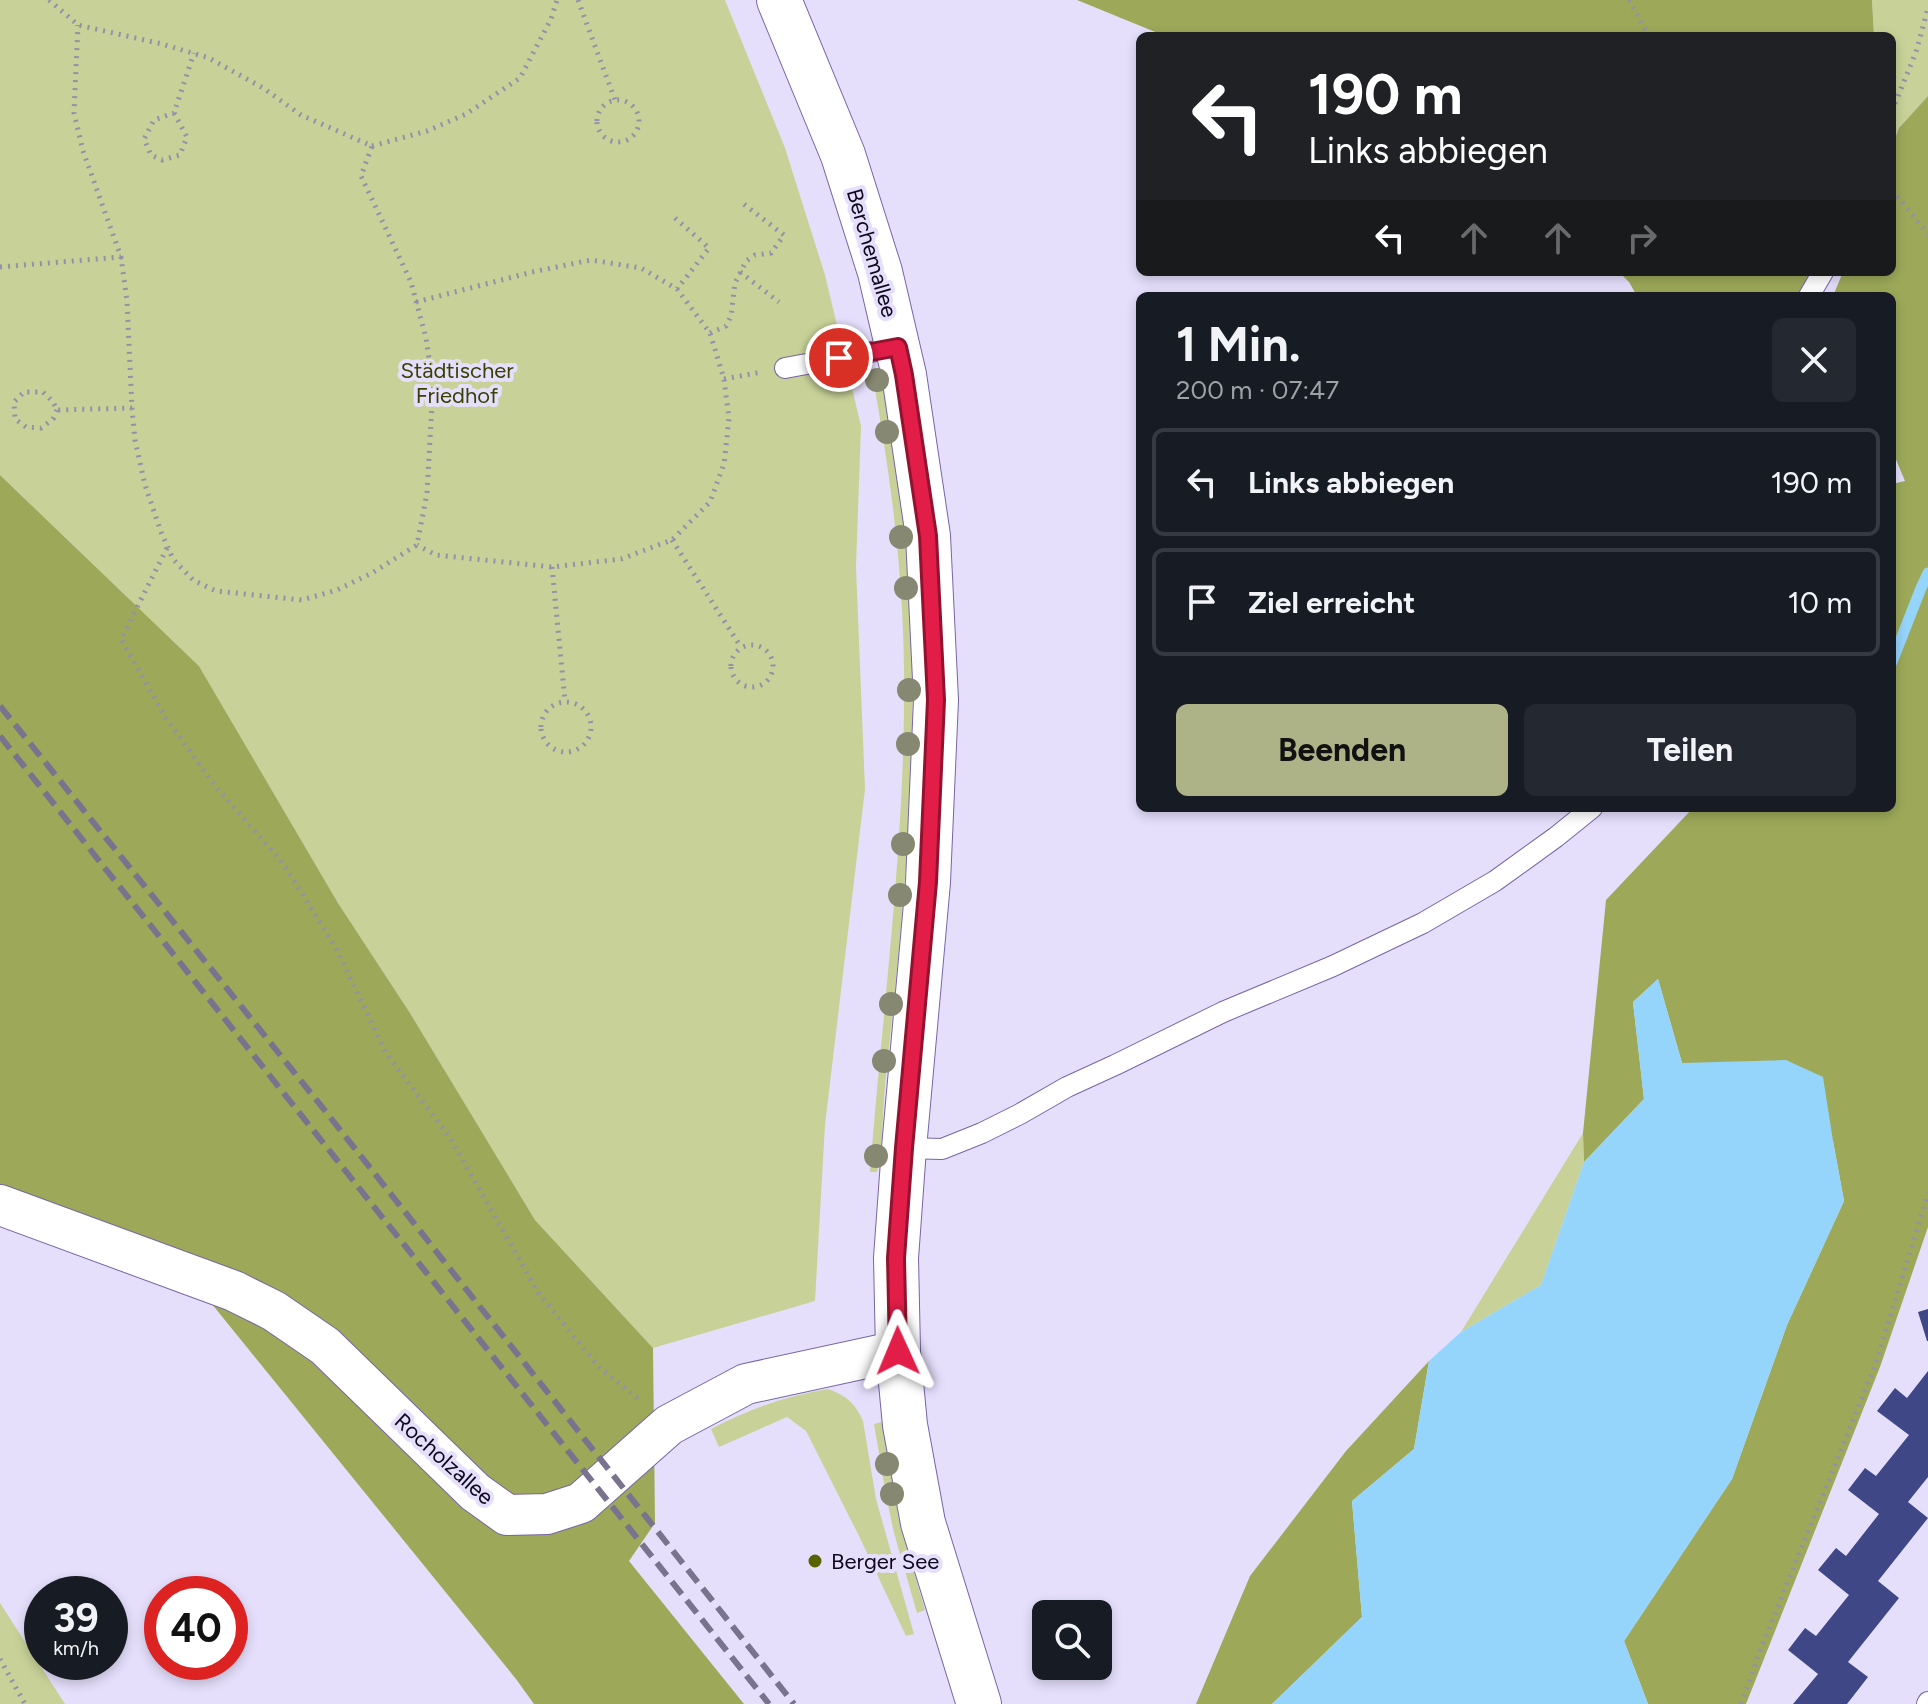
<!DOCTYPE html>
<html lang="de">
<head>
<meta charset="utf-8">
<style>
  :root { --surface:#171b24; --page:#242831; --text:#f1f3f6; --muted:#9ea1a6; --line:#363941; --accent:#adb287 }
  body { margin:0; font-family:Figtree,sans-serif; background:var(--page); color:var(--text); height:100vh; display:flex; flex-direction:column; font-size:30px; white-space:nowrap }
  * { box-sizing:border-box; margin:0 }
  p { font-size:26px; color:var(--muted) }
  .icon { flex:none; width:44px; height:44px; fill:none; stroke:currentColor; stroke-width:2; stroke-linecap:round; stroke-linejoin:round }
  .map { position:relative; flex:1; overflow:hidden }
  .drawer { position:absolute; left:1136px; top:292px; width:760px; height:520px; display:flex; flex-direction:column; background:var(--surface); border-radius:12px; box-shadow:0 4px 12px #0003 }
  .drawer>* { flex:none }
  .top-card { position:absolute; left:1136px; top:32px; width:760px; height:244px; border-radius:12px; box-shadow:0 4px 12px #0003; background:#202124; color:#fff; overflow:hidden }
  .controls { position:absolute; left:1032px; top:1600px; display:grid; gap:16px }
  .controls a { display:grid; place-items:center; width:80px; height:80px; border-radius:12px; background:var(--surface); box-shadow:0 4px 12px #0003; font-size:40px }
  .speed { position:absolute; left:24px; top:1576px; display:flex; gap:16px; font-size:40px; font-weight:700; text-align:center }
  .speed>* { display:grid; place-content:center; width:104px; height:104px; border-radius:50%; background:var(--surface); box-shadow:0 4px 12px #0003; line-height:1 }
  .speed small { font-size:20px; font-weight:400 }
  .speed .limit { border:12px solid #d22; background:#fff; color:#111 }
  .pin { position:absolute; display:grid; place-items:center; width:68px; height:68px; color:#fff; margin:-34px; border:4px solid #fff; border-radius:50%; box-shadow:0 2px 8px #0007 }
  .me { position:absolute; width:88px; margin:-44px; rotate:359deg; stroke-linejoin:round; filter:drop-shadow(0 0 6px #0008) }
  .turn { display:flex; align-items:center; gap:28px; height:168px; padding:0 40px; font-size:36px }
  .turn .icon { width:104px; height:104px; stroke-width:2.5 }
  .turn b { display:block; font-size:56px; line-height:68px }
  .lanes { display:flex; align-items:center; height:76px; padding:0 40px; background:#0003; justify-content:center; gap:40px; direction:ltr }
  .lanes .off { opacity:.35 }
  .round { display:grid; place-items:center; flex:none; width:84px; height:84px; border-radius:12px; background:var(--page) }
  .head { display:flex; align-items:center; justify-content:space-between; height:136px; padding:0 40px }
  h1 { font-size:48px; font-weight:700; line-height:60px }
  .button { display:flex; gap:16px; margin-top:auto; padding:16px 40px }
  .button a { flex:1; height:92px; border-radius:12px; background:var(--accent); color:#111; font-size:32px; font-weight:700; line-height:92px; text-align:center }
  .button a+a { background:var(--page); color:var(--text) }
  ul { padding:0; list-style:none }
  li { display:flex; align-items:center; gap:24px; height:108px; margin:0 16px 12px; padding:0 24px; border:4px solid var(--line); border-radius:12px }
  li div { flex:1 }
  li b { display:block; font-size:30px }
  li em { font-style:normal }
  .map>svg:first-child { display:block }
</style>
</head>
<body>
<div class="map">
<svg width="1928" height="1704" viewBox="0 0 1928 1704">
  <rect width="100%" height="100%" fill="#e5dffc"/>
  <path fill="#c8d298" d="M0 0H725L785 148 825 275 861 426 856 567 865 789 825 1125 815 1301 653 1348 535 1220 410 1013 338 903 199 666 0 475Z
    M1872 0H1928V96L1899 128 1892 146V36H1874Z
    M880 371C895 448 907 526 911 605 917 740 907 875 893 1010 890 1040 886 1070 884 1100 882 1124 883 1149 877 1172H870C883 1004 906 837 904 669 903 569 890 471 872 373Z
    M1583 1133 1584 1162 1541 1285 1461 1332Z
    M828 1389C846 1395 856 1404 863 1421L876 1499 914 1634 906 1636 859 1536 806 1431 787 1417 719 1447 711 1429C749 1409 786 1396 828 1389Z
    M882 1422 905 1541 925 1610 917 1613 894 1533 886 1495 874 1424Z
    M0 1603 65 1704H0Z"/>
  <path fill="#9da959" d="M1077 0H1872L1874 36H1165Z
    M1928 96V1227L1880 1367 1746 1704H1648L1624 1641 1732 1479 1787 1325 1844 1201 1833 1141 1729 1063H1682L1658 979 1633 1002 1644 1099 1584 1162 1583 1133 1606 900 1693 808H1892V484L1905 481 1892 450V296H1833L1843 272H1892V146L1899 128Z
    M1619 272H1819L1805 296H1637L1629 282Z
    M0 475 199 666 338 903 410 1013 535 1220 653 1348 655 1523 629 1561 744 1704H534L516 1679 177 1261 0 1190Z
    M1429 1361 1414 1449 1352 1501 1362 1617 1272 1704H1196L1250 1576 1346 1451Z"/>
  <path fill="#95d4fb" d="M1658 979 1682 1063 1786 1060 1823 1077 1833 1141 1844 1201 1787 1325 1732 1479 1624 1641 1648 1704H1272L1362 1617 1352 1501 1414 1449 1429 1361 1461 1332 1541 1285 1584 1162 1644 1099 1633 1002Z"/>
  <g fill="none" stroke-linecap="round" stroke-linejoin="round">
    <path stroke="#95d4fb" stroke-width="11" d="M1892 662 1921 588 1928 573"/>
  </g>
  <path fill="#3f4786" d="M1928 1309V1341H1927L1918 1312Z
    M1928 1371V1477L1908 1502 1928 1518 1878 1581 1899 1598 1848 1662 1868 1677 1847 1704H1793L1818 1674 1788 1650 1805 1628 1816 1636 1849 1595 1818 1570 1836 1548 1846 1556 1879 1514 1848 1490 1865 1468 1876 1476 1909 1435 1877 1411 1895 1388 1907 1398Z"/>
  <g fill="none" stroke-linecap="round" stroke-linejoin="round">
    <defs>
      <path id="lane" d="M1809 296 1823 272
        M785 368 898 347
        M904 1148 942 1149 982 1133 1020 1114 1067 1087 1115 1065 1223 1012 1333 966 1423 923 1495 881 1556 837 1592 808
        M1927 1704 1928 1702"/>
      <path id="street" d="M0 1205 234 1291 274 1311 325 1346 475 1492 507 1515 547 1514 581 1503 669 1425 746 1384 898 1351"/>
      <path id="secondary" d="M779 0 843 155 880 272 904 375 928 536 936 700 928 882 904 1148 896 1258 898 1351 905 1425 923 1523 979 1704"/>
    </defs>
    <use href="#lane" stroke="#7865a6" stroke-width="22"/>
    <use href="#street" stroke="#7865a6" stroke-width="42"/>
    <use href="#secondary" stroke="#7865a6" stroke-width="46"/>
    <path stroke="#968faa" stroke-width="5" stroke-dasharray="2 6" stroke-linecap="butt" d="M49 0 78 25 162 44 209 58 263 88 301 115 372 146 361 176 411 282 426 338 433 386 427 493 417 545 372 573 337 590 302 600 216 591 193 580 173 559 161 532 145 485 135 440 132 408 127 301 121 257
      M578 0 615 100
      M1629 0 1649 36
      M597 121a21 21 0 1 1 42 0a21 21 0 1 1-42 0Z
      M1892 111 1916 52 1928 8
      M174 113 187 137 180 155 162 160 151 155 144 139 154 120 174 113 194 53
      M372 146 427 131 466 114 520 78 551 19 557 0
      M1892 190 1928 234
      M675 218 709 248 677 289
      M0 267 121 257 83 151 74 113 78 25
      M740 272 779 302
      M416 302 532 272 591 260 641 268 677 289 710 333 724 379 729 419 724 464 710 502 672 540 621 559 552 567 436 555 417 545
      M710 333 726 326 731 316 735 283 746 261 755 255 771 253 784 235 741 202
      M724 379 762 372
      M57 410 53 419 41 428 26 427 15 419 14 402 24 392H43L53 402 57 410 132 408
      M672 540 741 647
      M167 548 121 639 166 718 215 786 283 863 336 948 386 1053 450 1138 539 1294 599 1367 641 1401
      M552 567 565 701
      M731 666a21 21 0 1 1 42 0a21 21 0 1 1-42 0Z
      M541 727a25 25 0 1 1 50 0a25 25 0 1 1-50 0Z
      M0 1659 25 1704
      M1741 1704 1760 1651 1876 1363 1928 1193"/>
    <use href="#lane" stroke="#fff" stroke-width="20"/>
    <use href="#street" stroke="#fff" stroke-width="40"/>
    <use href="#secondary" stroke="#fff" stroke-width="44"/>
    <path stroke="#7a738e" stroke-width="6" stroke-dasharray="16 8" stroke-linecap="butt" d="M0 706 326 1112 794 1704
      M0 736 769 1704"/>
  </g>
  <g fill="#878871">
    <circle cx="877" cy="380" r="12"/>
    <circle cx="887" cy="432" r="12"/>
    <circle cx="901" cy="537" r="12"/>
    <circle cx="906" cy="588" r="12"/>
    <circle cx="909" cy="690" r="12"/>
    <circle cx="908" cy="744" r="12"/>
    <circle cx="903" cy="844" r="12"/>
    <circle cx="900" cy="895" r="12"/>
    <circle cx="891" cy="1004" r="12"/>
    <circle cx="884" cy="1061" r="12"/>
    <circle cx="876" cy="1156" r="12"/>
    <circle cx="887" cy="1464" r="12"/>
    <circle cx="892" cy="1494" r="12"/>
  </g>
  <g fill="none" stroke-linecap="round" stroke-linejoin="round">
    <defs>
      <path id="route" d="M839 358 898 347 904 375 928 536 936 700 928 882 904 1148 896 1258 898 1351"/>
    </defs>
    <use href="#route" stroke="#92132f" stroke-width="20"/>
    <use href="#route" stroke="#e11d48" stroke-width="14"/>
  </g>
  <circle fill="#596200" stroke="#e5dffc" stroke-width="3" cx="815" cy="1561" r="8"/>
  <g text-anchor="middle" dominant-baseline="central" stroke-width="8" stroke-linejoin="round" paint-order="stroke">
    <g font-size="22" fill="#0f071e" stroke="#e5dffc">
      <text transform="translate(872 253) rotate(74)">Berchemallee</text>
      <text transform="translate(444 1459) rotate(42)">Rocholzallee</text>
    </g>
    <g font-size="22" fill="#3a4000" stroke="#e5dffc">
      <text x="457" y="370">Städtischer<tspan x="457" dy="25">Friedhof</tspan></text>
    </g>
    <g font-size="22" fill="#0f071e" stroke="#e5dffc" text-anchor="start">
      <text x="831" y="1561">Berger See</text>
    </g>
  </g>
</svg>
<div class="controls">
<a><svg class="icon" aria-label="search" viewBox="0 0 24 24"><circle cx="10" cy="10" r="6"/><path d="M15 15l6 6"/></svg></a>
</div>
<div class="speed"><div>39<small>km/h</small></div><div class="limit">40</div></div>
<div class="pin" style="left:839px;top:358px;background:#d93025"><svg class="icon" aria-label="arrive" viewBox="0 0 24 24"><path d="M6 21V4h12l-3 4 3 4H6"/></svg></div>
<svg class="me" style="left:898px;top:1351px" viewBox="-20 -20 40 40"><path d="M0-17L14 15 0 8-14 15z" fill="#e11d48" stroke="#fff" stroke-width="4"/></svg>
<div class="top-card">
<div class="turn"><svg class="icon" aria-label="left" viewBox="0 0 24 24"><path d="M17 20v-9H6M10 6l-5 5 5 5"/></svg><div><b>190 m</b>Links abbiegen</div></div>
<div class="lanes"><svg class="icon" aria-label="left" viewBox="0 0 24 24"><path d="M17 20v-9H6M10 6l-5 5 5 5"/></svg><svg class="icon off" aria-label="ahead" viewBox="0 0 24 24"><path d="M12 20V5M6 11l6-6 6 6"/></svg><svg class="icon off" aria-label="ahead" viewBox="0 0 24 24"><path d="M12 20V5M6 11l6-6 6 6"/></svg><svg class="icon off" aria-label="right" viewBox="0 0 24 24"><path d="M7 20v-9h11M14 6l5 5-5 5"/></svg></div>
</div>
<section class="drawer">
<div class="head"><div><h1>1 Min.</h1><p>200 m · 07:47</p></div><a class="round"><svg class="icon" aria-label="close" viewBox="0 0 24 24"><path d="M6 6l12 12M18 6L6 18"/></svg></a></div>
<ul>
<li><svg class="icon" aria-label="left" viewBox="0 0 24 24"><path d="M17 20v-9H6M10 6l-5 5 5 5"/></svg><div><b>Links abbiegen</b></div><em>190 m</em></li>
<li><svg class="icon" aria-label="arrive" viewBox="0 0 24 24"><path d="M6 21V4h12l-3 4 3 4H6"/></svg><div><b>Ziel erreicht</b></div><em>10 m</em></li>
</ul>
<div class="button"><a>Beenden</a><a>Teilen</a></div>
</section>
</div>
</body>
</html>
